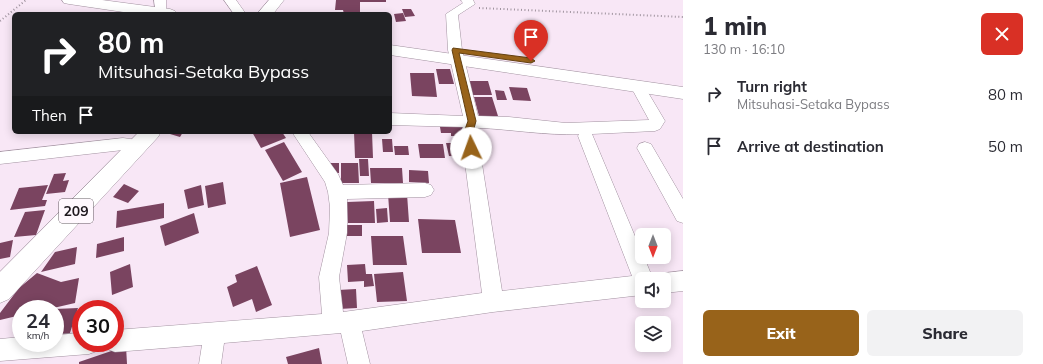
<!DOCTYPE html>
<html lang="en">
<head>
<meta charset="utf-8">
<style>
  :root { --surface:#fff; --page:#f2f2f3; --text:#2b2b33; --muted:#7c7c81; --accent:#98631a }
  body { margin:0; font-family:Mulish,sans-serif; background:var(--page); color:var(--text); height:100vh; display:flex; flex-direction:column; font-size:15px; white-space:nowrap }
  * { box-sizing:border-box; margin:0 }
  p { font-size:13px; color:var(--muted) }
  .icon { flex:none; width:22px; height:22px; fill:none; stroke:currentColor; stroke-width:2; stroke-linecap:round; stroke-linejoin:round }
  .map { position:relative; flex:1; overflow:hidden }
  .drawer { display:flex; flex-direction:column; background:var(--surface); width:360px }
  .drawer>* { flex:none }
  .hud { position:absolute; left:12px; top:12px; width:380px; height:122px; border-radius:6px; box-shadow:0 2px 10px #0003; background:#202124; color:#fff; overflow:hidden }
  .needle { width:26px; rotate:180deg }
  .fabs { position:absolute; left:635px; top:228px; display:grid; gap:8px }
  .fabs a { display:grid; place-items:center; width:36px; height:36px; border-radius:6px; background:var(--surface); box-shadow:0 2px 10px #0003; font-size:20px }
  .speed { position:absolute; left:12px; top:300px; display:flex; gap:8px; font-size:20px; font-weight:700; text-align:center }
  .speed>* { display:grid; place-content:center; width:52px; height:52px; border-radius:50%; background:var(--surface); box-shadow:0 2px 10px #0003; line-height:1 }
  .speed small { font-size:10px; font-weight:400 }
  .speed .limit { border:6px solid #d22; background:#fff; color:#111 }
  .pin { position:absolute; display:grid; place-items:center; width:34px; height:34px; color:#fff; margin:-41px -17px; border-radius:50% 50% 50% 0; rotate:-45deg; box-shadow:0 0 4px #0007 }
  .pin .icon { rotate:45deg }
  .me { position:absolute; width:44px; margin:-22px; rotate:357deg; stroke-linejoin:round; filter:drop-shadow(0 0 3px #0008) }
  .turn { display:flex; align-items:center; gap:14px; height:84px; padding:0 20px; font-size:18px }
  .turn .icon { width:52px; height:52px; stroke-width:2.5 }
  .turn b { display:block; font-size:28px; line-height:34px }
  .then { display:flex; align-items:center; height:38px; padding:0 20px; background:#0003; gap:8px; font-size:15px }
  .round { display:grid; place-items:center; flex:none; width:42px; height:42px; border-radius:6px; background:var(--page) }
  .overview { display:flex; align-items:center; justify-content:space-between; height:68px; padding:0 20px }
  h1 { font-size:24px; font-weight:800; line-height:30px }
  .button { display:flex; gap:8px; margin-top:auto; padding:8px 20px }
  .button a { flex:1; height:46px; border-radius:6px; background:var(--accent); color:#fff; font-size:16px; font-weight:800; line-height:46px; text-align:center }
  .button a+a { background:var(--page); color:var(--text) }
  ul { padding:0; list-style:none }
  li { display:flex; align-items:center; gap:12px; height:52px; padding:0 20px }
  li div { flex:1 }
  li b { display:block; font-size:15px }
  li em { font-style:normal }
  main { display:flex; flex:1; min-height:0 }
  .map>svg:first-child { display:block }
</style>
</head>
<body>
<main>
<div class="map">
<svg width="683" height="364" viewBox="0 0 683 364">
  <rect width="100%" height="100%" fill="#f8e7f6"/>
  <path fill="#7a4460" d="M336 0H386V2H360V14H344L343 10H335Z
    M402 9H411L415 16 405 17Z
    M403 13 406 21 396 22 394 14Z
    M436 69H450L454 84H439Z
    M410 73H434L437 97 412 96Z
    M468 81H488L492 95H472Z
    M509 87 527 88 531 101 513 100Z
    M495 90 504 91 507 100H497Z
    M474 97H492L498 116H479Z
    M439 121 463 125 465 136H451V133H441Z
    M171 132H183L180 137 170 134Z
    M252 132H282L286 138 261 148Z
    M354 132H372L373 158H355Z
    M454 137H466L471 157 449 156 446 143H455Z
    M382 139H392L393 152H383Z
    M284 142 302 172 283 181 265 150Z
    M418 144H443L445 158H420Z
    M394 146H408L409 155H395Z
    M359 159H368L369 176H360Z
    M327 163H339V173H332Z
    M341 163H358L359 183H341Z
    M370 168H402L403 183H371Z
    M409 170 428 171 429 183 409 182Z
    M66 173 63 181 69 180 65 192 46 194 54 174Z
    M307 177 320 230 290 237 280 183Z
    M223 182 226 204 208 208 205 186Z
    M124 184 139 191 128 203 113 197Z
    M48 185 42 200H47L45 206 10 210 19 188Z
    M201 185 204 205 188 209 184 190Z
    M388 194H407L409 222H390Z
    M374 201 375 223H348L347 202Z
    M164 203V218L116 228 117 211Z
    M387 208 388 222 377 223 376 209Z
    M45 210 36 235 14 237 25 212Z
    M194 213 199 233 165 246 160 226Z
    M418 219 455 220 461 253H422Z
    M345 225H362V236H345Z
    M371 236H403L407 265H373Z
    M124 237V251L96 258 97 244Z
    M13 240 10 257 0 259V243Z
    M77 247 75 264 41 272 55 252Z
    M130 264 133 287 112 295 110 272Z
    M365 264 366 274H372L374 286 364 287V281L348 282 347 265Z
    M257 266 272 305 256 312 252 299 233 307 227 287 237 282 235 275Z
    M403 272 407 301 377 302 374 274Z
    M37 273 61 282 79 278 75 303 49 309H21V315L0 320V313L19 288Z
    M356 289 357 308 339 309 338 290Z
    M78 308 69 336 55 337V309Z
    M126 346 127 364H79V362Z
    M319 348 322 364H288L286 357Z"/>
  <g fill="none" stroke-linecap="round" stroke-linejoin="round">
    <defs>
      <path id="minor" d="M154 0H166V14H156Z
        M224 0H236L246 14H234Z
        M461 0H473L475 4 458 15 462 50 478 116 509 117 566 123 649 120 631 87 633 84 638 82 643 84 665 121 660 129 655 131 592 134 642 253V257H644L653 279H642V295L493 312 362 331 370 364H348L341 333 224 343 221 364H199L202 345 115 352 107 349 105 343H115V330L322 314 319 277 329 233 330 207 328 192 325 182 292 132H308L338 174 343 185 425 183 431 185 434 190 431 195 425 197 347 199V233L339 277 343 312 482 293 461 132 463 127 390 125V113L463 116 448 50 446 14 463 3ZM478 128C511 129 547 136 579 134L578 136 632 276 502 291 477 132Z
        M123 138 145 141 147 145 145 149 139 151 123 150 0 164V152Z
        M645 142 651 144 683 199V223L677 221 637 148 639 144Z
        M683 271V291L664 293V279H656L657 276 664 273Z
        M81 333V343H100L97 351 89 354 0 361V339L21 337V343H55V335Z"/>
      <path id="highway" d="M62 0H102L170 9 175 11 178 14H137L69 4 64 3Z
        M269 0H284L273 14H257Z
        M390 45 683 87V99L390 55Z
        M139 132H161L158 137 9 299 0 303V272Z"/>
    </defs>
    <use href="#minor" stroke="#a292a0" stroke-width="1"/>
    <use href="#highway" stroke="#a292a0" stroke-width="1"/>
    <path stroke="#9f939e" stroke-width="2" stroke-dasharray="1 2.5" stroke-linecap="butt" d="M479 8 683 17
      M0 21 26 0"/>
    <use href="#minor" fill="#fff" fill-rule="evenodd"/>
    <use href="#highway" fill="#fff" fill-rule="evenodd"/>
  </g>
  <path fill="#98631a" stroke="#634011" d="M453 48 531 58 535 61 531 63 459 53 476 121 473 132 475 148 471 151 466 148 464 132 468 121 452 50Z"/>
  <g text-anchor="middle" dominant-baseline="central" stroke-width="4" stroke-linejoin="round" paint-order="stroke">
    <rect fill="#fff8fe" stroke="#625b61" stroke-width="1" x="59" y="199" width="34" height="24" rx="3"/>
    <g font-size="14" font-weight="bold" fill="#1e181e">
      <text x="76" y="211">209</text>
    </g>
  </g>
</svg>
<div class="fabs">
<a><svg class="needle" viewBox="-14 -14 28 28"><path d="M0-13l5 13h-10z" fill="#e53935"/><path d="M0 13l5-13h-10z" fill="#7c7c81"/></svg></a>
<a><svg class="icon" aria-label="sound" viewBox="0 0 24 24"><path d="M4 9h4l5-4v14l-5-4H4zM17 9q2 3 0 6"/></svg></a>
<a><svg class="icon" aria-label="layers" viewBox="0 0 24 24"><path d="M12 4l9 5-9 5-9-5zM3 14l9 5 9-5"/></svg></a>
</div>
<div class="speed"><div>24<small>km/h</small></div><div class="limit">30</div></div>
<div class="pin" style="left:531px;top:61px;background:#d93025"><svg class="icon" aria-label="arrive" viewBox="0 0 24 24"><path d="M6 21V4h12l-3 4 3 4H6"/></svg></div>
<svg class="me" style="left:471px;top:148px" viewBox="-20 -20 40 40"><circle r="19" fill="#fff"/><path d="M0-13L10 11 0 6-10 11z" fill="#98631a"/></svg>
<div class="hud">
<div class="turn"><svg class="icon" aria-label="right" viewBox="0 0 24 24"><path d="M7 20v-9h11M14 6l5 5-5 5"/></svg><div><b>80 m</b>Mitsuhasi-Setaka Bypass</div></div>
<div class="then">Then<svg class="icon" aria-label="arrive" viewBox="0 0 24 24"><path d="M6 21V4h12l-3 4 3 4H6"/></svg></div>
</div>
</div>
<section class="drawer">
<div class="overview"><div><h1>1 min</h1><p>130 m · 16:10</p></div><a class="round" style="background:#d93025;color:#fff"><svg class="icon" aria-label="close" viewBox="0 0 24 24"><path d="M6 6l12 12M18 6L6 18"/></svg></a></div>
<ul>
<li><svg class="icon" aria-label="right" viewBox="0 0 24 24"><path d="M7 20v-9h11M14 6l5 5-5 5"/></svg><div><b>Turn right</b><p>Mitsuhasi-Setaka Bypass</p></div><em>80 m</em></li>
<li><svg class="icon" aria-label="arrive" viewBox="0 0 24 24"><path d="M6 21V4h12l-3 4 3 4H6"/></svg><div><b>Arrive at destination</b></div><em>50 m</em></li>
</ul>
<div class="button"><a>Exit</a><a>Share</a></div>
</section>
</main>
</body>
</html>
